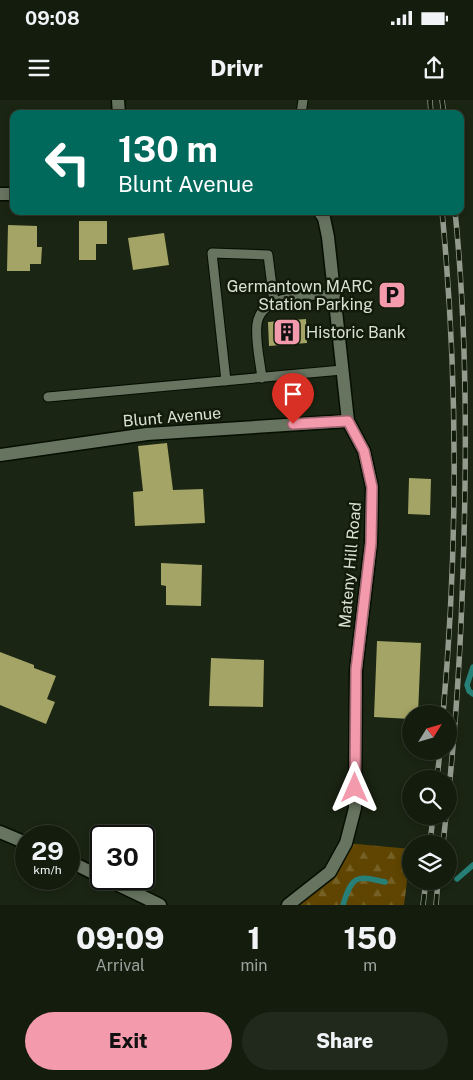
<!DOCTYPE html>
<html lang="en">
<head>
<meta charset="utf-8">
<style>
  :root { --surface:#141c0e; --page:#21291c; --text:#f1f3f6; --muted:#9da19e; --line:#333a2e; --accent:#f39aac }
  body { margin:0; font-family:"Public Sans",sans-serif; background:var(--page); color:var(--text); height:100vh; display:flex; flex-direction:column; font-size:19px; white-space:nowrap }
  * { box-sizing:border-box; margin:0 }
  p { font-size:16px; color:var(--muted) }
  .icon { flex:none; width:28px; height:28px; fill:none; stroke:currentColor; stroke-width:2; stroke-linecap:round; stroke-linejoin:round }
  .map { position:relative; height:805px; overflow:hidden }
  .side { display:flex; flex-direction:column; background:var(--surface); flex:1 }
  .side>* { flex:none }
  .banner { position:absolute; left:10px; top:10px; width:454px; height:105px; border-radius:10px; box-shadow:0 2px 8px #0003,0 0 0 1px var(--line); background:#00695c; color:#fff; overflow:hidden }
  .needle { width:32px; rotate:53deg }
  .controls { position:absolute; left:402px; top:605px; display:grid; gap:10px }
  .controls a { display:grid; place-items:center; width:55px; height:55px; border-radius:50%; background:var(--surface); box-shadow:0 2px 8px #0003,0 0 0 1px var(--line); font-size:25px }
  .speed { position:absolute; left:15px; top:725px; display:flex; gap:10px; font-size:25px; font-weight:700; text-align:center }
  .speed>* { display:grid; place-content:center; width:65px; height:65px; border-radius:50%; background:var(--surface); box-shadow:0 2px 8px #0003,0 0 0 1px var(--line); line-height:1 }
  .speed small { font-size:12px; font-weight:400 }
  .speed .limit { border:2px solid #111; border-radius:8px; background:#fff; color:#111 }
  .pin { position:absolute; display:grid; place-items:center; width:42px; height:42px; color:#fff; margin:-51px -21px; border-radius:50% 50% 50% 0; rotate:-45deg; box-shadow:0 0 5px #0007 }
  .pin .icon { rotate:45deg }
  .me { position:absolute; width:55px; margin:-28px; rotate:0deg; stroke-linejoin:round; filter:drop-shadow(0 0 4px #0008) }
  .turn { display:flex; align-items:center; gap:18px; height:105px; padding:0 25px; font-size:22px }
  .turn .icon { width:65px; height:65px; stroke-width:2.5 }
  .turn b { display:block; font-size:35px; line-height:42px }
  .eta { display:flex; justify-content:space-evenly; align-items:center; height:85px; text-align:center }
  .eta b { font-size:30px; font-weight:800; line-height:35px }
  .primary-button { display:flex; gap:10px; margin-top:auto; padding:10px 25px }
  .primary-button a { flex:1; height:58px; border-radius:30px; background:var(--accent); color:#111; font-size:20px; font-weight:800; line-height:58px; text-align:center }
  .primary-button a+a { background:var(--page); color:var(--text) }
  .status { display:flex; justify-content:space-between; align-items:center; height:35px; padding:0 25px; background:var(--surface); direction:ltr }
  .status svg { height:14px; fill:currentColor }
  header { display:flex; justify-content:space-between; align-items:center; height:65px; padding:0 25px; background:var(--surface); font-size:22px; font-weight:800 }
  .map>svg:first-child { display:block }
</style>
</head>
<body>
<div class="status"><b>09:08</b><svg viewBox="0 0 49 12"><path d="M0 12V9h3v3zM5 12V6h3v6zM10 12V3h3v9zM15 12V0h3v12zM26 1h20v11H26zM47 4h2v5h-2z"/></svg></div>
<header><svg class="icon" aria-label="menu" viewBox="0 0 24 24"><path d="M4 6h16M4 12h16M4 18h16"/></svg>Drivr<svg class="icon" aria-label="share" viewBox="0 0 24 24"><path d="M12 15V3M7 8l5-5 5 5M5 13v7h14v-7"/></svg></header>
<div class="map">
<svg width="473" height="805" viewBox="0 0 473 805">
  <defs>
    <pattern id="forest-firs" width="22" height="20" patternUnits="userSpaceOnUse" patternTransform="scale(1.25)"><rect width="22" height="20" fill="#5f4501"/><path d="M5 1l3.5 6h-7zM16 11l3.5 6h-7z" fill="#756025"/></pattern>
  </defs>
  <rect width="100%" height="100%" fill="#1a2513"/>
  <path fill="url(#forest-firs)" d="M346 743 411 749 404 805H288L311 788Z"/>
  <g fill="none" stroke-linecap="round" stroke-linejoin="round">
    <path stroke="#278077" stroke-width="5.5" d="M473 567 467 585 469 591 473 594
      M457 779 473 765
      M343 805C352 775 357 775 385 782"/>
  </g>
  <path fill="#a4a466" d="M79 121H107V144H96V160H79Z
    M8 125 37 126V147H42L41 164H30V171H7Z
    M164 133 169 165 133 170 128 138Z
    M306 219 307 243 269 246 268 222Z
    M167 343 173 390 203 389 205 423 135 426 133 392 143 391 138 346Z
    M409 378 431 379 430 415 408 414Z
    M161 463 202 465 201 506 166 505V486L161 485Z
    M377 541 421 543 418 614H411V619L374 617Z
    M0 552 34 565V568L56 576 47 599 55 602 46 624 0 605Z
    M211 558 264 560 263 607 209 606Z"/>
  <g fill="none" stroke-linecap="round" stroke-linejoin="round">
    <defs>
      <path id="service" d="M301 14 303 0
        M262 278C260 261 255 241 257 224 261 193 311 196 334 194
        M226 281 212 153 268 155 274 202
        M48 297 342 270"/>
      <path id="minor" d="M118 0 119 14
        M0 94H14
        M0 355 147 334 348 321
        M0 732 26 743
        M69 761 101 777
        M106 779 160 805
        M288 805 330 772 346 743 355 708 356 570 371 443 372 387 364 351 348 321 328 137 324 118 319 111"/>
    </defs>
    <use href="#service" stroke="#050e01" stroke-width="11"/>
    <use href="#minor" stroke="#050e01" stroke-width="15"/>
    <use href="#service" stroke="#677460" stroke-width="9"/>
    <use href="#minor" stroke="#677460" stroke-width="12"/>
    <defs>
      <path id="rail" d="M430 0 431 14
        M442 0 444 14
        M442 111C458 278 458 447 443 614
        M437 679 440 651
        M449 688C458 604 462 520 464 436 467 327 466 219 455 111
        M430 744 433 716
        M443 744 446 716
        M423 805 426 781
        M436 805 438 781"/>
    </defs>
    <use href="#rail" stroke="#929b8d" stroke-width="5.5"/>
    <use href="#rail" stroke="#111b0a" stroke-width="4" stroke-dasharray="11" stroke-linecap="butt"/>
  </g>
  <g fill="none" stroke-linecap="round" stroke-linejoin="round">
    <defs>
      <path id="route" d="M293 324 348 321 364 351 372 387 371 443 356 570 355 688"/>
    </defs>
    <use href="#route" stroke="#9e6470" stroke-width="12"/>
    <use href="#route" stroke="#f39aac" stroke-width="9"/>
  </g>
  <defs>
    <symbol id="parking-square" viewBox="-11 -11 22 22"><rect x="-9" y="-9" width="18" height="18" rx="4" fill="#f39aac" stroke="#111b0a"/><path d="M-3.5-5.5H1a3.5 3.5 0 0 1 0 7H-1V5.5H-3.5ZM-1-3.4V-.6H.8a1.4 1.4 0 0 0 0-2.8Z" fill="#111"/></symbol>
    <symbol id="building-square" viewBox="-11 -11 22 22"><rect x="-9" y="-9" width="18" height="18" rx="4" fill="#f39aac" stroke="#111b0a"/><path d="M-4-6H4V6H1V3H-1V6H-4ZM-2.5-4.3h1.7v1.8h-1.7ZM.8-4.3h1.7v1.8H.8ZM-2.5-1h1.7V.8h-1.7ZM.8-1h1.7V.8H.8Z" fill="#111"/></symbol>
  </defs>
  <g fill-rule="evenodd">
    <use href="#parking-square" x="376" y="179" width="32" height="32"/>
    <use href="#building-square" x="271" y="216" width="32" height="32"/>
  </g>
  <g text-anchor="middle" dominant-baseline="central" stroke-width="5" stroke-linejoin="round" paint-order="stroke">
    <g font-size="16" fill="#d9e1d5" stroke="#111b0a" text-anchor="end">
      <text x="373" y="186">Germantown MARC<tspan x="373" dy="18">Station Parking</tspan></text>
      <text x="306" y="232" text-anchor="start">Historic Bank</text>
    </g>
    <g font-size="16" fill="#d9e1d5" stroke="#111b0a">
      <text transform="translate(172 317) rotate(-5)">Blunt Avenue</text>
      <text transform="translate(350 465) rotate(-85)">Mateny Hill Road</text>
    </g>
  </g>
</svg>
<div class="controls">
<a><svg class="needle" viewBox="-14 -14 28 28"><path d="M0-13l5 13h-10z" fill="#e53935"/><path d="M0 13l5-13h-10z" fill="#9da19e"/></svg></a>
<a><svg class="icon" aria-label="search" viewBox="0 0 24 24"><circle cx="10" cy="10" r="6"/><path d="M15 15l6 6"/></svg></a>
<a><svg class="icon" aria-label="layers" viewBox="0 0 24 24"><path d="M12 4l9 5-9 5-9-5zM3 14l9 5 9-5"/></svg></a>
</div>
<div class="speed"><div>29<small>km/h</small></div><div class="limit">30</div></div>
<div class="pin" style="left:293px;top:324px;background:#d93025"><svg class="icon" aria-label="arrive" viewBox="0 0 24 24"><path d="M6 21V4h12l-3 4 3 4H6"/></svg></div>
<svg class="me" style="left:355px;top:688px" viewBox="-20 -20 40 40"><path d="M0-17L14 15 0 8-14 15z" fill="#f39aac" stroke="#fff" stroke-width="4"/></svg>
<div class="banner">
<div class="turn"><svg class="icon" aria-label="left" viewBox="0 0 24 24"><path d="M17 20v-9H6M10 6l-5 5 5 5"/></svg><div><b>130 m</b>Blunt Avenue</div></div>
</div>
</div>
<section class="side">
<div class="eta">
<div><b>09:09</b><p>Arrival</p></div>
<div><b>1</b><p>min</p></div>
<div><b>150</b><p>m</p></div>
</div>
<div class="primary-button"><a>Exit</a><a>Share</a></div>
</section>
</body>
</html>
